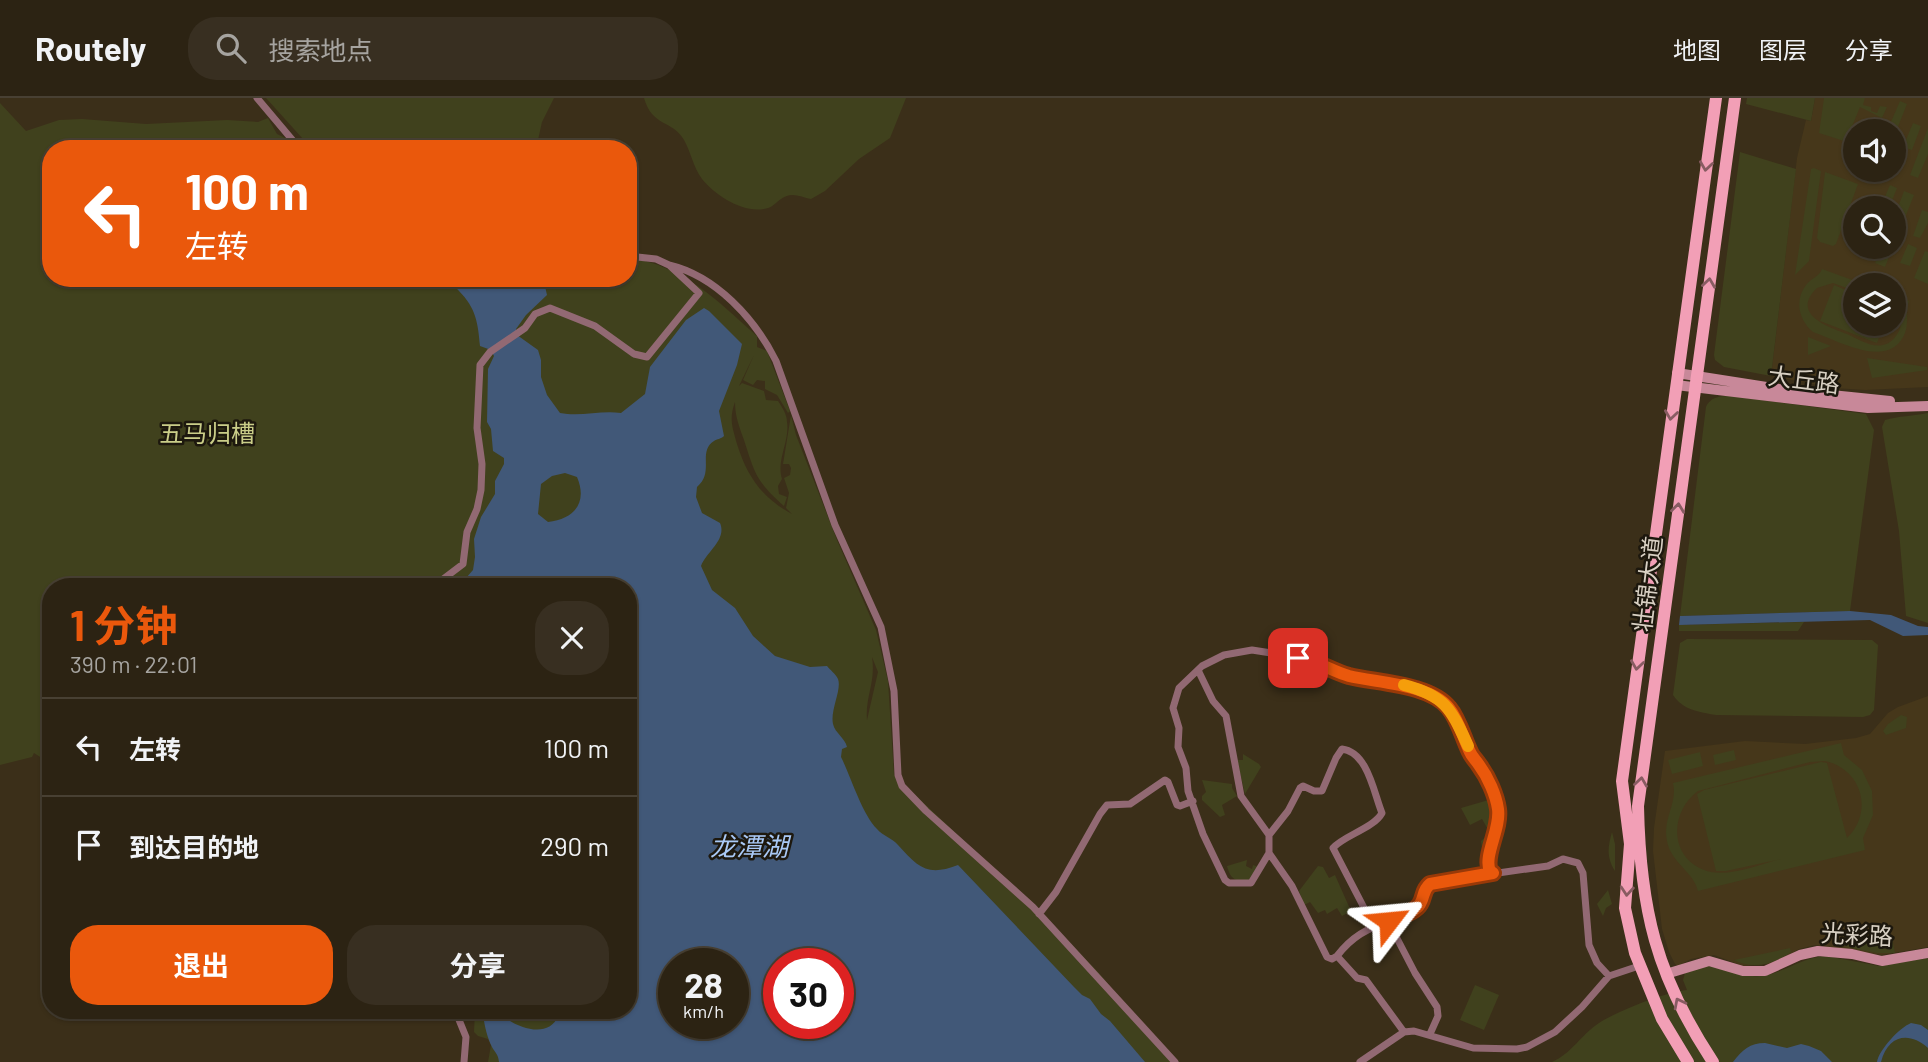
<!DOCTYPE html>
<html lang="zh">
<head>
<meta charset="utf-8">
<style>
  :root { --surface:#2c2313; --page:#382f21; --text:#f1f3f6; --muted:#a6a4a0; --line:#484033; --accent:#ea580c }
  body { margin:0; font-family:Barlow,"Noto Sans SC",sans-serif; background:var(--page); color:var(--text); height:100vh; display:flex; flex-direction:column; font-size:26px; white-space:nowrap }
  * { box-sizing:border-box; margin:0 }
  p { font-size:23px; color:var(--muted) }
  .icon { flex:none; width:38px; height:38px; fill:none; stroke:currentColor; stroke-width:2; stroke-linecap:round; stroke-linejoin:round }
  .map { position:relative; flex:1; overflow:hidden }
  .side { position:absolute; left:42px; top:480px; width:595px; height:441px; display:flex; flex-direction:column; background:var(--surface); border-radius:28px; box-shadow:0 2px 5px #0004,0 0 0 2px var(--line) }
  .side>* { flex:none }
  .guide { position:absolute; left:42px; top:42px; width:595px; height:147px; border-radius:28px; box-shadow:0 2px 5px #0004,0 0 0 2px var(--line); background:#ea580c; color:#fff; overflow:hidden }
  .tools { position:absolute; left:1843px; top:21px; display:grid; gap:14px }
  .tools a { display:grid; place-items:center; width:63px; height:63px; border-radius:50%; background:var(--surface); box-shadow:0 2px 5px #0004,0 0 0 2px var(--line); font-size:35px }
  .speed { position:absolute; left:658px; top:850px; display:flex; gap:14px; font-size:35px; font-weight:700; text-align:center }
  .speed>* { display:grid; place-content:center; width:91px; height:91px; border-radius:50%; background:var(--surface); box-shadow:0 2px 5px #0004,0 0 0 2px var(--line); line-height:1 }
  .speed small { font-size:18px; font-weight:400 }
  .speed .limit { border:10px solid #d22; background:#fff; color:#111 }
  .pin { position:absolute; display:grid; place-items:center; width:60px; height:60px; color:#fff; margin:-30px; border-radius:14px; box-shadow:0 4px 10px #0006 }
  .me { position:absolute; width:77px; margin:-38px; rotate:61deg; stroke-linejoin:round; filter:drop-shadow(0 0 5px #0008) }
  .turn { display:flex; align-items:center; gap:24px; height:147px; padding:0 28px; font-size:32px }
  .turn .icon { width:91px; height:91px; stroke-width:2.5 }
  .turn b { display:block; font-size:49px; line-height:60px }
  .round { display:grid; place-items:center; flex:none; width:74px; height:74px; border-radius:28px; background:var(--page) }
  .head { display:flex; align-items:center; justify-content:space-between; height:119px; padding:0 28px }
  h1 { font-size:42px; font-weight:700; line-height:52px; color:var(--accent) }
  .primary-button { display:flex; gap:14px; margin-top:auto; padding:14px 28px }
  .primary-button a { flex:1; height:80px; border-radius:28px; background:var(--accent); color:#fff; font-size:28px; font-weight:700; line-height:80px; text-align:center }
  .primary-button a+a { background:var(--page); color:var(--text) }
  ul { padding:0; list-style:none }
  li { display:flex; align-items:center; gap:21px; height:98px; padding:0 28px; border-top:2px solid var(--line) }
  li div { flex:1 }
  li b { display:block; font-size:26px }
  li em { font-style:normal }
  header { display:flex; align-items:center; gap:42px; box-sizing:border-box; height:98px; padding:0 35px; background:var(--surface); border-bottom:2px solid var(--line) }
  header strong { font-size:33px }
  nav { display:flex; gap:38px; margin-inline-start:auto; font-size:24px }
  .search { width:490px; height:63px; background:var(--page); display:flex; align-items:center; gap:18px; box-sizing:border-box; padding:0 24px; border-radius:28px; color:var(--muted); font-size:26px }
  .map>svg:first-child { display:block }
</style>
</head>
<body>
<header>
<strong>Routely</strong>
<div class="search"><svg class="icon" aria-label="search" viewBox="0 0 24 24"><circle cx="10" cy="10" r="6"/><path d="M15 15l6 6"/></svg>搜索地点</div>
<nav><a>地图</a><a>图层</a><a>分享</a></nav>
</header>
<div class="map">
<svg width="1928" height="964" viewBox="0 0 1928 964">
  <rect width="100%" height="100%" fill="#3b2f19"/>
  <path fill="#46371a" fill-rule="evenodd" d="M1815 0H1928V289L1865 292 1834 290 1771 278 1797 60 1806 22 1811 23ZM1855 33H1894V72H1855ZM1855 110H1894V149H1855ZM1855 187H1894V226H1855Z
    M1928 598V849L1881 857 1815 847 1799 851 1776 865 1743 868 1714 857 1691 861 1678 868 1675 866 1669 854 1662 831 1653 753 1654 730 1665 653 1745 643 1805 646 1856 640 1870 636 1888 615 1898 609Z"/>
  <path fill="#40411d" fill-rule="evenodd" d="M266 0H554L542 24 536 51H312Z
    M644 0H906L890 40 859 61 825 93 811 101C801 99 791 93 781 101 776 104 774 108 768 110 745 117 716 98 702 81 693 69 691 54 684 42 673 22 652 29 644 0Z
    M1747 0H1815L1811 23 1746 6Z
    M1824 0H1865L1863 7 1871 9V13L1877 15 1880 8 1887 9 1882 20 1860 9 1851 31 1857 33 1851 34 1847 44 1819 35Z
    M1900 3 1907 6 1894 39V33H1887Z
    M0 5 26 33 59 22 82 21 146 26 227 22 258 24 268 20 277 36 308 51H51V180H628V159C687 170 714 200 757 238V249L767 253 790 313 788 315 777 297 765 291V283L757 282 753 287 743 282 754 257 739 288 742 285 764 293 766 302 778 303C782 309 787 316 787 324 790 343 776 362 782 381L778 388 779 396 787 399 784 408C756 383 755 376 744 342 739 328 735 318 735 304 729 321 732 328 737 346 747 378 762 400 792 416L786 410 789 395 784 380 790 377 791 370 789 366H783L791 317 796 337 837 442 876 532 888 583 894 677 1046 820 1099 875 1173 964H488L491 947 488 941 478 938 474 934 475 912H628V488H51V666L34 655 32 659 0 667ZM872 559 878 574 867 622C865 599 876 584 872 559ZM674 866H733V926H674ZM779 866H838V926H779Z
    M1913 25 1921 28 1912 52 1903 49Z
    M1928 30V56L1918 80 1910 77Z
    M1740 54 1796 71 1771 278 1724 269 1715 262 1714 257Z
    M1814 70 1821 73 1809 163 1795 177 1811 71Z
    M1825 74 1858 86 1836 146 1833 148 1820 144 1817 140Z
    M1890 87 1897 90 1889 110H1880Z
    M1904 93 1914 97 1894 147V120Z
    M1922 112 1928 114V125L1920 140 1913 138Z
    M1908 146 1917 150 1910 168 1900 165Z
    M1882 149H1893L1885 169 1875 165Z
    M1925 153 1928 154V186L1914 180Z
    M1822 171 1866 187H1855V193L1833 185 1817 190C1790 216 1828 229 1847 236 1858 241 1872 250 1883 247 1890 246 1896 239 1899 233 1904 222 1897 218 1894 208 1892 205 1894 201 1894 197L1909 203C1905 214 1909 224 1905 235 1890 273 1839 243 1813 234 1799 222 1794 203 1806 187 1811 180 1819 179 1822 171Z
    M1834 187 1855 196V226H1884L1877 245 1820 223Z
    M1808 239 1831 248 1808 257Z
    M1867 260 1927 269V272L1872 280Z
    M1732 298 1866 316 1874 332 1850 513 1680 518 1706 309C1711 298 1721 298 1732 298Z
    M1928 315V525L1906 518 1899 433 1882 329 1885 322C1898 318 1914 318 1928 315Z
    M1804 524 1798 533H1679V527Z
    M1687 541 1872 542 1878 547 1874 612 1870 617 1863 619 1716 617C1699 614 1683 612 1673 597L1680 545Z
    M1901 617 1907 619 1906 630 1886 637 1883 633 1888 626Z
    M1841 645 1844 657 1862 672 1872 693 1873 717 1863 740 1865 752 1698 793C1693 773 1671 765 1667 743 1662 721 1678 705 1673 685ZM1825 663C1862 671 1874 714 1847 740L1827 665 1821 664 1704 692 1697 696 1716 773H1726L1781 761C1760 766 1733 778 1711 774 1670 765 1667 716 1698 693L1810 664Z
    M1734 652 1736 662 1715 667 1713 657Z
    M1700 654 1703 668 1672 676 1668 662Z
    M1243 656 1259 666 1261 669 1245 696 1237 662H1243Z
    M1202 682 1232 686V690L1237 698 1222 707 1225 717 1220 719 1202 702V698L1206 694Z
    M1492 701 1495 727 1483 759 1481 743 1490 735 1482 721 1470 727 1461 710Z
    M1612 734 1615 746V773C1606 759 1608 748 1612 734Z
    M1247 762 1246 768 1252 771 1253 767 1259 769 1250 783C1236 783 1231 783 1227 768Z
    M1318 768 1323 769 1329 780 1335 777 1351 813 1342 818 1337 810 1327 816 1325 812 1318 815 1310 804 1304 807 1299 793Z
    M1608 792 1612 806 1606 810 1603 818 1597 806Z
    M1892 839 1895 855H1877L1842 848Z
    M1790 850 1791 854C1775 866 1752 872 1734 862Z
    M1826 858 1879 868 1928 860V964H1552C1571 956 1582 936 1599 925 1618 913 1665 894 1687 892L1683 882 1685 875C1692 873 1699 869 1706 868 1724 867 1741 880 1759 878 1784 876 1801 859 1826 858Z
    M1475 887 1499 897 1484 932 1460 922Z"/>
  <path fill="#415878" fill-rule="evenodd" d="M445 180H546L544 184 547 197 526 217 516 231 517 237 538 252 541 262V279L547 297 560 315C581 319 601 312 621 315L645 296 650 269 686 222 704 210 709 213 742 246 737 267 719 313 724 338C721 341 717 341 714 343 697 354 715 374 697 389L696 399 702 415 720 425C727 442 707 453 701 468L712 492 735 510 753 538 775 558 810 569 827 568C830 572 836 576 838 581 842 592 830 612 833 626 835 635 845 640 847 649L842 651 841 659C851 679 862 716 877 731 883 738 892 740 898 747 918 769 927 779 958 767L1074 889 1082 897 1090 901 1101 916 1110 923 1145 964H499C498 955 495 955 492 949 487 939 484 926 483 915 488 912 488 910 493 912 498 913 502 918 507 921 525 933 554 940 560 912H628V488H459L473 472 475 459 474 441 481 419 495 396V383L504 366V360L493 353 491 331 487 324 488 271 494 258 491 252 480 248C478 225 476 210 459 193 455 188 450 188 445 183ZM565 375 577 379C588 405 574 421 548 424L538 416 541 386 552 378ZM674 866H733V926H674ZM779 866H838V926H779Z
    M1850 513 1891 517 1918 528 1928 529V537L1903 538 1870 522 1679 527 1680 518Z
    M1911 925 1921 927 1928 932V950C1909 933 1888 937 1881 964H1877C1879 952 1899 930 1911 925Z
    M1765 945 1787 950 1801 946 1809 948 1821 953 1832 964H1733C1742 952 1750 945 1765 945Z"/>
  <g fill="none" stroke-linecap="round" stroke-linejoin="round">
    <path stroke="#926973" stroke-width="7" d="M257 0 300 51
      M628 158 656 161 669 167
      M434 488 463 466 467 434 477 411 481 392 482 366 477 330 480 267 490 254 525 230 535 216 550 210 595 228 634 256 647 259 699 195 669 167C716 178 755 221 776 263L835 427 881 529 894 593 898 677 902 688 926 713 1033 809 1175 964
      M1198 572 1213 603 1226 618 1241 698 1269 737
      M1269 755 1251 785H1229L1225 782 1203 736 1188 693 1186 670 1178 649 1179 630 1173 610 1179 590 1202 568 1224 557 1252 552 1309 561 1342 576 1384 586 1406 588 1431 597 1448 609 1469 652 1486 678 1498 710 1497 732 1487 762 1490 773 1498 775 1548 768 1563 761 1578 765 1583 775 1589 847 1597 865 1609 878
      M1039 816 1056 794 1100 716 1107 707 1130 706 1165 682 1168 684 1177 707 1180 708 1193 703
      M1374 829 1333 750C1343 738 1374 730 1382 715 1374 696 1368 654 1342 651L1336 660 1322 693H1314L1303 688 1300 690 1288 713 1269 737V755L1292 788 1327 859 1332 861 1337 858 1357 880 1366 882 1404 934
      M1337 858C1350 841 1366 829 1389 825
      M455 912 466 939 464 964
      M1430 936 1438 918 1437 909 1415 875 1389 825C1396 817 1413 816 1420 807 1425 798 1421 794 1430 786L1492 775
      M1360 964 1404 934 1414 933 1473 950 1517 951 1527 949 1555 934 1582 909 1609 878 1639 868"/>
    <path stroke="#c88899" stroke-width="10" d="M1677 275 1792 293 1890 303
      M1676 287 1868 310 1928 308
      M1666 876 1709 863 1743 873H1765L1800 857 1818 853 1852 856 1882 863 1928 855"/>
    <path stroke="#f29fb6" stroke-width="12" d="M1688 964 1662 921 1635 855 1625 810 1630 746 1622 683 1716 0
      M1713 964C1656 878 1640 810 1638 708L1735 0"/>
  </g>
  <defs><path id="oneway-chevron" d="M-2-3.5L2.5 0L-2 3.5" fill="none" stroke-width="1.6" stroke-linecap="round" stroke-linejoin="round" transform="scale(1.75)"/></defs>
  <g stroke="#885c62">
    <use href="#oneway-chevron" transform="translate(1706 68) rotate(98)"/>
    <use href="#oneway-chevron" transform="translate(1709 185) rotate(-82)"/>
    <use href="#oneway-chevron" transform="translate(1671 317) rotate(98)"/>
    <use href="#oneway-chevron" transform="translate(1678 410) rotate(-83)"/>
    <use href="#oneway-chevron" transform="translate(1637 567) rotate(98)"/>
    <use href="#oneway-chevron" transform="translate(1641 684) rotate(-82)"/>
    <use href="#oneway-chevron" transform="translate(1627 793) rotate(95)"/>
    <use href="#oneway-chevron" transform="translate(1679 905) rotate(-117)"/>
  </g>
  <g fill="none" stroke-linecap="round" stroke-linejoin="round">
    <defs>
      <path id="route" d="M1298 560C1317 562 1331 573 1349 578 1378 585 1430 586 1449 610 1459 622 1463 640 1470 654 1472 659 1476 662 1479 667 1488 679 1496 697 1498 711 1501 731 1483 758 1490 773L1493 775 1430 786C1422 793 1425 798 1420 806 1415 815 1398 818 1389 823"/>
    </defs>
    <use href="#route" stroke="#983908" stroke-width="18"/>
    <use href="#route" stroke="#ea580c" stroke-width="12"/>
    <path stroke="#f59e0b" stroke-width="12" d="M1404 587C1446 598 1451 611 1468 648"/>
  </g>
  <g text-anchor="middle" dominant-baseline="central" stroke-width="5" stroke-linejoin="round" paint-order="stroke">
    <g font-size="24" fill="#d8d0c3" stroke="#1d180e">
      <text transform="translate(1804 281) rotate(7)">大丘路</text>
      <text transform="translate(1647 486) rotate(-83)">壮锦大道</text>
      <text transform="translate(1857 836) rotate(3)">光彩路</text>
    </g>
    <g font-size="24" fill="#cacd88" stroke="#1d180e">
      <text x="207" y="334">五马归槽</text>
    </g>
    <g font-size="26" font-style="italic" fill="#a9c9f6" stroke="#1d180e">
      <text x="749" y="747">龙潭湖</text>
    </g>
  </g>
</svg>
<div class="tools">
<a><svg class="icon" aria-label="sound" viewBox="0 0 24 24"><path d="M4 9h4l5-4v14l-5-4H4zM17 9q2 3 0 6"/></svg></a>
<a><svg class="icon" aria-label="search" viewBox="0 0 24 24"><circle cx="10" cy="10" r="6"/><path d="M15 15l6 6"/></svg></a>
<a><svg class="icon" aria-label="layers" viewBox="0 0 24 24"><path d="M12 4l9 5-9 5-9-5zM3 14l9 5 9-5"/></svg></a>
</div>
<div class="speed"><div>28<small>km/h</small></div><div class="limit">30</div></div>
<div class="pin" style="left:1298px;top:560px;background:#d93025"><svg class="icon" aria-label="arrive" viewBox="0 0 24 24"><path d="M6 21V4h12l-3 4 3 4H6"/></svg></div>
<svg class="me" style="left:1389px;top:823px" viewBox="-20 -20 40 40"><path d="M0-17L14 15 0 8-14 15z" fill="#ea580c" stroke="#fff" stroke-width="4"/></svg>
<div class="guide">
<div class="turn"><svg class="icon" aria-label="left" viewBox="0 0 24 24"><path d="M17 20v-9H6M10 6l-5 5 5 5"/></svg><div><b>100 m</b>左转</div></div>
</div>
<section class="side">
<div class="head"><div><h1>1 分钟</h1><p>390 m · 22:01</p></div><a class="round"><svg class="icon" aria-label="close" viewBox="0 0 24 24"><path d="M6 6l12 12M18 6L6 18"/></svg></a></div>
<ul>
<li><svg class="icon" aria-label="left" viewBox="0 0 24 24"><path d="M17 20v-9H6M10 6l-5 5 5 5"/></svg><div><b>左转</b></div><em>100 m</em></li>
<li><svg class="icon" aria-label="arrive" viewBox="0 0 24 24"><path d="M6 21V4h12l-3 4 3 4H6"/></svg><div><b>到达目的地</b></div><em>290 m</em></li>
</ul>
<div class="primary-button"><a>退出</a><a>分享</a></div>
</section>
</div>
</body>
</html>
